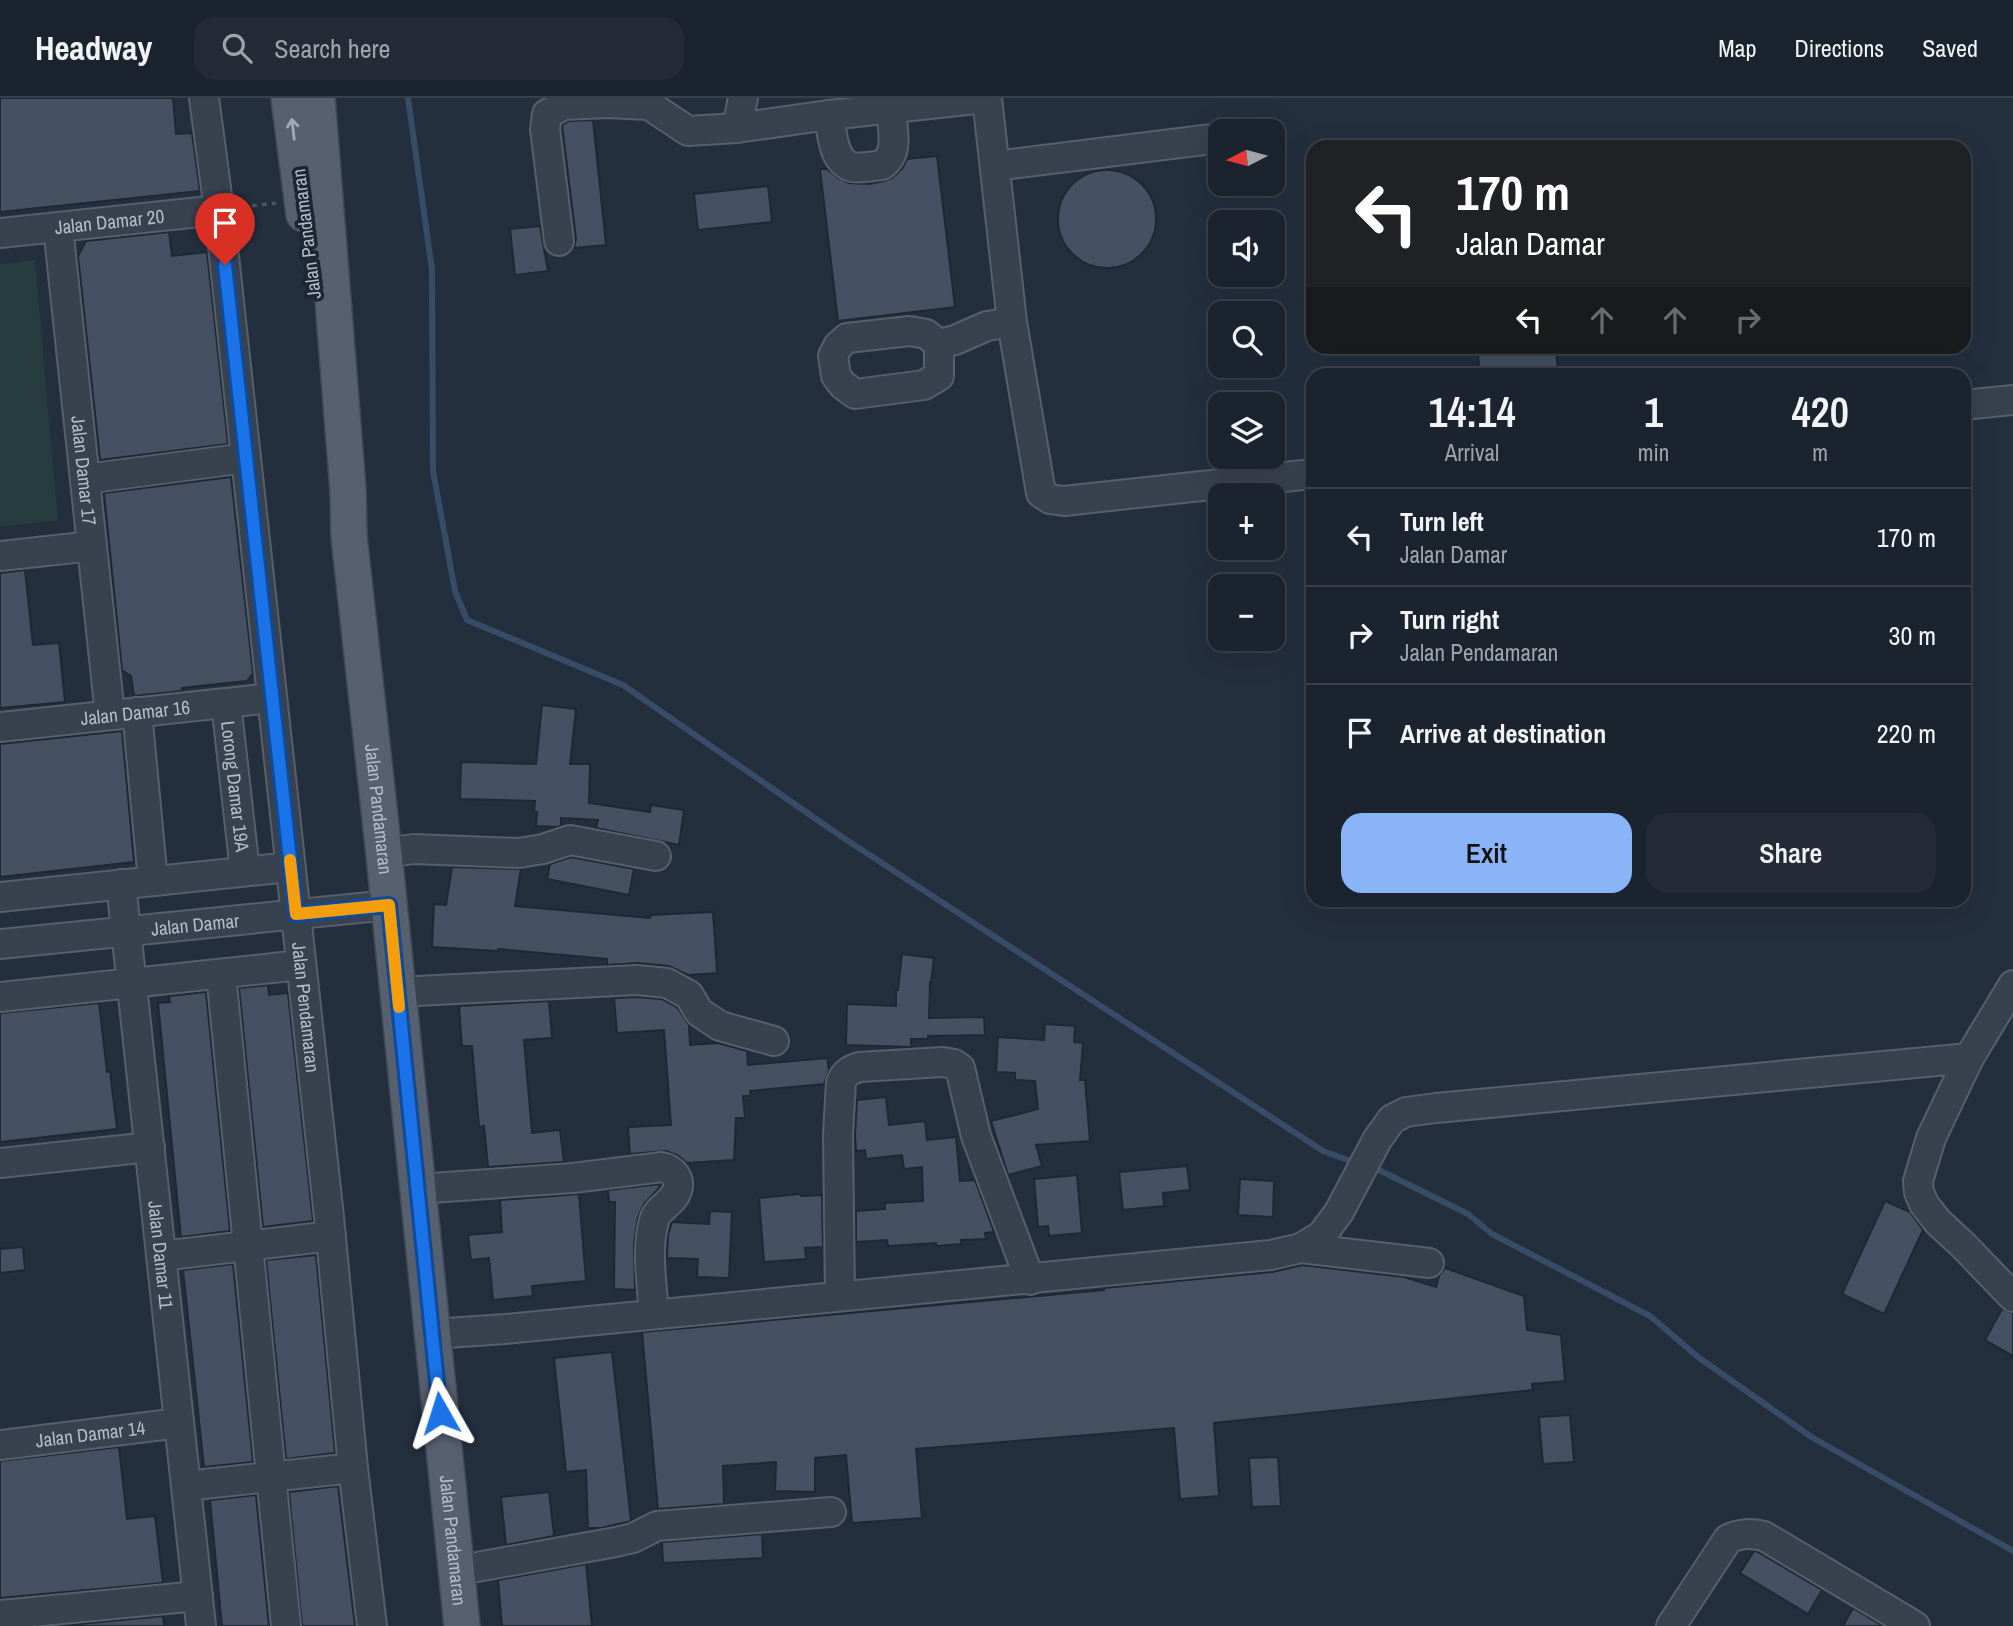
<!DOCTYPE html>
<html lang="en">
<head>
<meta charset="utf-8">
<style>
  :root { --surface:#1b232e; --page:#242b36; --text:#f1f3f6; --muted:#a0a4aa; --line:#39404a; --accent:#8ab4f8 }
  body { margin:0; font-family:"Archivo Narrow",sans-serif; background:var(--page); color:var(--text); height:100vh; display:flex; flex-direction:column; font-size:26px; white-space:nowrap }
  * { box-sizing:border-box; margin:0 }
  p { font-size:23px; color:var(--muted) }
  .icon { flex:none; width:38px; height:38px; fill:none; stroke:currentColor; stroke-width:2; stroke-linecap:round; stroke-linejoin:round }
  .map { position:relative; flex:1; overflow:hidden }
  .drawer { position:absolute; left:1306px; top:270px; width:665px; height:539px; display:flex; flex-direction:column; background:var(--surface); border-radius:21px; box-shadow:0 7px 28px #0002,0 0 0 2px var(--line) }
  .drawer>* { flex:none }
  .banner { position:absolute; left:1306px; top:42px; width:665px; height:214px; border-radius:21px; box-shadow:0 7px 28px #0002,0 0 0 2px var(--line); background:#202124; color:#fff; overflow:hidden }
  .needle { width:46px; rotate:264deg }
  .tools { position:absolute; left:1208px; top:21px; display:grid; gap:14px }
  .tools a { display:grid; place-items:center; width:77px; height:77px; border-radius:14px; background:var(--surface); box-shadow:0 7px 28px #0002,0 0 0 2px var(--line); font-size:35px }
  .pin { position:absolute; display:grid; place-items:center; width:60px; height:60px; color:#fff; margin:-72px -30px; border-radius:50% 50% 50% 0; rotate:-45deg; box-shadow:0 0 7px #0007 }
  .pin .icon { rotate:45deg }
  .me { position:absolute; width:77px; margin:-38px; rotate:354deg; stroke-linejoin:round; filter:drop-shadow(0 0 5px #0008) }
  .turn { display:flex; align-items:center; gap:24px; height:147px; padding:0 35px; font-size:32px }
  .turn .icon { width:91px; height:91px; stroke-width:2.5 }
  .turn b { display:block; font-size:49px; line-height:60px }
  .lanes { display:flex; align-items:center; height:66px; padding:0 35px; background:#0003; justify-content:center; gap:35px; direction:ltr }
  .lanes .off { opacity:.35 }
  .eta { display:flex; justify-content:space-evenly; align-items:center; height:119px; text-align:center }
  .eta b { font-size:42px; font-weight:600; line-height:49px }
  .action { display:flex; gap:14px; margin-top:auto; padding:14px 35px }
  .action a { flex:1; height:80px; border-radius:21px; background:var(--accent); color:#111; font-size:28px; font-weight:600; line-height:80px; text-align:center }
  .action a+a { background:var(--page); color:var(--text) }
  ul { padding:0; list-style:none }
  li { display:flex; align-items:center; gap:21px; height:98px; padding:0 35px; border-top:2px solid var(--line) }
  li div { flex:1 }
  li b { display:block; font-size:26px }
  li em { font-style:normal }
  header { display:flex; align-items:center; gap:42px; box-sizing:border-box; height:98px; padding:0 35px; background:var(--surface); border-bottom:2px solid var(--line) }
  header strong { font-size:33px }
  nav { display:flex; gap:38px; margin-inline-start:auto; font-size:24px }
  .search { width:490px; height:63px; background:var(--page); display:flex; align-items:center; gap:18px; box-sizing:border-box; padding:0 24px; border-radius:21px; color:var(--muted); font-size:26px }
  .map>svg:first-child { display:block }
</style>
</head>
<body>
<header>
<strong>Headway</strong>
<div class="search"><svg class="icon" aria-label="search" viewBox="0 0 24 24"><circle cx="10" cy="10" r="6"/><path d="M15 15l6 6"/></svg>Search here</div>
<nav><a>Map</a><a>Directions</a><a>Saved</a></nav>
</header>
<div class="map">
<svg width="2013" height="1528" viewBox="0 0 2013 1528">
  <rect width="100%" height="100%" fill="#242f3e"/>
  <path fill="#263c3f" d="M35 162 58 422 0 429V166Z"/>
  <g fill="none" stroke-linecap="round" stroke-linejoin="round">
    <path stroke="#394c67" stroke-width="6" d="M408 0 432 172 433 373 455 493 467 522 623 587 842 739 1323 1053 1356 1065
      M1370 1069 1383 1074 1468 1116 1492 1136 1650 1218 1698 1259 1813 1340 2013 1453"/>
  </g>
  <path fill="#455162" stroke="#1f2835" stroke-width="2" d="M0 0H173L176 36 192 35 200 93 0 114Z
    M593 22 606 147 574 150 576 141 562 27 569 23Z
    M937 58 955 209 838 223 820 71H827L838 80 849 85 869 86 884 83 892 80 902 71 907 61Z
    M1058 121a49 49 0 1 1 98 0a49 49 0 1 1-98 0Z
    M768 88 772 124 698 132 694 96Z
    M540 128 548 173 515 177 510 131Z
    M169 134 172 158 207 154 228 346 100 362 78 158 86 143Z
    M1477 248H1555L1558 271 1501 276H1480Z
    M231 379 253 575 247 583 182 590V593L134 598 131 578 122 572 104 395Z
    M25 472 33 547 59 545 65 604 0 610V475Z
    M542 607 576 611 570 666H590L589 705 650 714 651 707 684 712 679 747 596 730 598 722 561 720V727L558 729 536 728 537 714H534L535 703 460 701 461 664 536 666Z
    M122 633 134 764 0 779V646Z
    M571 759 634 771 629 797 547 781 550 766Z
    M452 769 521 771 515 808 650 820 651 817 713 814 717 875 688 877 669 868 638 865 607 867V861L498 851V853L432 849 434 806 446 807Z
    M902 856 934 860 931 884H930L929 920 984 919 985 937 928 938V941H911V949L846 947 847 906 896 908V892H898Z
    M268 887 269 897 288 895 313 1123 263 1129 239 890Z
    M206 894 230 1133 181 1139 158 905 170 904 169 898Z
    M637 899 662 901 677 909 689 927 690 947 718 945 747 953 748 967 827 960 829 972 824 986 750 993 751 998H743L745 1020H736L734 1062 687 1065 677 1057 666 1053 630 1056 628 1029 671 1027 664 932 617 935 614 900Z
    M549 903 552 940 524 942 532 1035 560 1032 564 1064 488 1069 484 1028 479 1029 472 948H462L459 908Z
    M99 905 107 974 110 973 117 1031 0 1044V915Z
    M1045 926 1075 928 1074 944 1083 945 1080 982H1085L1090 1043 1036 1047 1042 1068 1008 1077 991 1023 1038 1011 1035 983 1015 982V975L996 974 998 939 1044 942Z
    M886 999 889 1027 925 1023 927 1042 956 1039 960 1083 975 1082 994 1134 985 1135 986 1141 961 1142V1146L936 1148V1145L888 1148 887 1142 856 1144V1113L885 1111V1105L923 1103 922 1069 904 1071 902 1057 866 1061 865 1052 856 1053 855 1037 857 1002Z
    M1187 1068 1190 1092 1163 1095 1164 1108 1123 1112 1119 1074Z
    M1077 1077 1082 1135 1049 1138 1048 1128 1038 1129 1034 1081Z
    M1240 1081 1274 1083 1273 1119 1238 1117Z
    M660 1086 659 1090 644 1106 638 1119 634 1145 635 1192 614 1191 615 1104H609L608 1092Z
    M579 1096 586 1183 532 1188 533 1198 493 1202 489 1160 471 1162 468 1137 502 1134 500 1102Z
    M800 1096 801 1098 822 1097 823 1149 805 1150 806 1161 764 1164 759 1100Z
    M1885 1103 1910 1114 1923 1132 1884 1216 1842 1196Z
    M710 1113 732 1114 729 1180 697 1179 698 1161 667 1160 668 1137 672 1124 709 1126Z
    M23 1149 25 1172 0 1175V1151Z
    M316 1157 335 1355 286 1361 266 1162Z
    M233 1166 253 1364 204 1369 183 1172Z
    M1302 1167 1404 1179 1436 1189 1439 1178 1445 1170 1524 1198 1527 1232 1561 1237 1565 1283 1532 1286 1533 1292 1214 1325 1219 1398 1180 1401 1174 1330 916 1351 922 1420 852 1425 846 1357 815 1360V1394L775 1393 776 1364 723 1368 724 1406 658 1411 642 1234 1104 1192V1190L1273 1174Z
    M2002 1211 2013 1215V1258L1985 1242Z
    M612 1254 631 1423 601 1430H588L586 1372 566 1374 554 1260Z
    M1570 1317 1574 1364 1543 1366 1539 1319Z
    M119 1349 127 1421 155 1418 163 1485 0 1500V1363Z
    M1278 1359 1281 1408 1252 1409 1249 1360Z
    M338 1388 355 1528H302L289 1394Z
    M549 1394 554 1438 506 1447 501 1399Z
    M256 1397 269 1528H222L210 1402Z
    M762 1436 763 1460 663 1465 662 1444Z
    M1754 1453 1758 1454 1822 1492 1808 1516 1740 1475Z
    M586 1466 592 1528H502L498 1482Z
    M1853 1510 1883 1528H1843Z
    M163 1518 164 1528H59Z"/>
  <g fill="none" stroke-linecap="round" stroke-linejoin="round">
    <defs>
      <g id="minor">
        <path id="s1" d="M204 0 219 112 246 360 329 1119 353 1370 372 1528"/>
        <path d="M987 0 1012 224 1041 395 1050 401 1064 403 1312 376"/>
        <path d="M829 17C832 33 832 63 852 69 861 71 873 68 882 67 900 55 892 30 891 11"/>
        <path d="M737 30 743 0"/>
        <path d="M995 68 1220 40"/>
        <path id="s2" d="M58 129 110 617"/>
        <path id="s3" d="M0 135 219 112"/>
        <path d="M559 143 545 31 547 16 564 7 606 5 649 7 688 33 737 30 829 17 985 0"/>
        <path d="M939 246 926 236 910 233 847 240 838 248 833 258 836 278 843 287 855 296 924 287 939 278V246L955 242 987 228 1012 224"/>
        <path d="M1964 307 2013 302"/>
        <path d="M85 381 246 360"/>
        <path d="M0 458 92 448"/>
        <path id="s4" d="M226 605 245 773"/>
        <path d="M137 614 153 783"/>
        <path id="s5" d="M0 629 272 600"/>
        <path d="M384 756 391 754 414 751 519 755 543 751 570 742 656 758"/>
        <path id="s6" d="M121 786 201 1528"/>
        <path d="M0 799 290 769"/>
        <path id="s7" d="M0 846 389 807"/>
        <path d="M221 876 286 1528"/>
        <path d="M2013 887 1969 960 1931 1040 1918 1083 1919 1094 1924 1106 1938 1124 1963 1147 2013 1199"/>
        <path d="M397 894 637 882 667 885 689 897 699 914 720 928 774 943"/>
        <path d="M0 899 301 867"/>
        <path d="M0 1065 150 1049"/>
        <path d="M417 1091 573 1080 662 1069C673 1071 681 1081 677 1093 673 1105 656 1111 654 1123 646 1152 652 1186 654 1216"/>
        <path d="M1301 1150 1429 1165"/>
        <path d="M161 1158 331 1138"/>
        <path d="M840 1198 838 1037 841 984C845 975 850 972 859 969L943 964 954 966 960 970 976 1038 1030 1182"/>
        <path d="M432 1236 505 1231 1271 1157 1301 1150 1322 1137 1339 1114 1377 1042 1392 1021 1406 1014 1436 1010 1969 960"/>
        <path id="s8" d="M0 1347 179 1325"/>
        <path d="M186 1388 353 1370"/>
        <path d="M455 1473 616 1444 633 1440 657 1428 831 1414"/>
        <path d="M0 1517 198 1498"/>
        <path d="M1671 1528 1728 1441C1741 1435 1750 1435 1764 1438L1915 1528"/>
      </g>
      <g id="major">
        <path d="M289 0 304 116"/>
        <path id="s9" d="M317 0 348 392 349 438 384 756 462 1528"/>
      </g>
    </defs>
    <use href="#minor" stroke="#565f6c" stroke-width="32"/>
    <use href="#major" stroke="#414a57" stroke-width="38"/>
    <path stroke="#44595c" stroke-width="3.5" stroke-dasharray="5 5" stroke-linecap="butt" d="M242 109 276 105"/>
    <use href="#minor" stroke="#38414e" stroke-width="28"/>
    <use href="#major" stroke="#56606e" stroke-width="35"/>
  </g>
  <defs><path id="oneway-shaft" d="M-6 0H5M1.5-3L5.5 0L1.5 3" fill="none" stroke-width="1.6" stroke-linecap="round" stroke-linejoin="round" transform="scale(1.75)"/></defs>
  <use stroke="#a1aab7" href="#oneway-shaft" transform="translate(293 31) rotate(-97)"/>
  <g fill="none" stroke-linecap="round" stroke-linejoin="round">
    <defs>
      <path id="route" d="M225 167 296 816 389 807 440 1315"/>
    </defs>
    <use href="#route" stroke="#114b97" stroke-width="18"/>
    <use href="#route" stroke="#1a73e8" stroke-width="12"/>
    <path stroke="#f59e0b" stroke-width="12" d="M290 762 296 816 389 807 399 909"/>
  </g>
  <g text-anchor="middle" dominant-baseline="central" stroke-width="7" stroke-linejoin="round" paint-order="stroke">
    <g font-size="19" fill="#b4bcc9" stroke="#1d2633">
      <text stroke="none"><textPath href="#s3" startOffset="110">Jalan Damar 20</textPath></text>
      <text transform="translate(306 136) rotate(-97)">Jalan Pandamaran</text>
      <text stroke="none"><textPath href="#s2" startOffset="245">Jalan Damar 17</textPath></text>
      <text stroke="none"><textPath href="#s5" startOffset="136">Jalan Damar 16</textPath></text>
      <text stroke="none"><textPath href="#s4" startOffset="84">Lorong Damar 19A</textPath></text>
      <text stroke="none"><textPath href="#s9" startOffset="714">Jalan Pandamaran</textPath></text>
      <text stroke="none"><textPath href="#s7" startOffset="196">Jalan Damar</textPath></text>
      <text stroke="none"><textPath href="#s1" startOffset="915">Jalan Pendamaran</textPath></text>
      <text stroke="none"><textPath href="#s6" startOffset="373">Jalan Damar 11</textPath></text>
      <text stroke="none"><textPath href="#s8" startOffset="91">Jalan Damar 14</textPath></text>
      <text stroke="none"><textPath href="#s9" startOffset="1449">Jalan Pandamaran</textPath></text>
    </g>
  </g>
</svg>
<div class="tools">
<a><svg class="needle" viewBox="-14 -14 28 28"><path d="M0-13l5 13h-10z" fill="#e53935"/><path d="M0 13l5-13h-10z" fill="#a0a4aa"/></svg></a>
<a><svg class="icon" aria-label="sound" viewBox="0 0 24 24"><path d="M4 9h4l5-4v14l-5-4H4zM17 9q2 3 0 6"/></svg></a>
<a><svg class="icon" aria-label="search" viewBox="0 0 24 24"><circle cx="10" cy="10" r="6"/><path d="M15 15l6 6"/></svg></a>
<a><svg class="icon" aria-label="layers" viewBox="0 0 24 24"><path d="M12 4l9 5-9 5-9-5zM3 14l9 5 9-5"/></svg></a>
<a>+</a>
<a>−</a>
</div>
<div class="pin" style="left:225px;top:167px;background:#d93025"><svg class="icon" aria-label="arrive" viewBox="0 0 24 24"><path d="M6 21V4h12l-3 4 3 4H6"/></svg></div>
<svg class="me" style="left:440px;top:1315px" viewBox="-20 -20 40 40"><path d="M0-17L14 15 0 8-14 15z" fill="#1a73e8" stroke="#fff" stroke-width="4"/></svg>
<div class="banner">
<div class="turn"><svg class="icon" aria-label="left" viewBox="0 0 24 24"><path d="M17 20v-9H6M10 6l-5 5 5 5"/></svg><div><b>170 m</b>Jalan Damar</div></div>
<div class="lanes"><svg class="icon" aria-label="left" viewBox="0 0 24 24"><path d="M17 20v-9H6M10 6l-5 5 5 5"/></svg><svg class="icon off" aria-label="ahead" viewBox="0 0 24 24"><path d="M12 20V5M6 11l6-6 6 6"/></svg><svg class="icon off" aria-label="ahead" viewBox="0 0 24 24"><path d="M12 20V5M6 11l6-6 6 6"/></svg><svg class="icon off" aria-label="right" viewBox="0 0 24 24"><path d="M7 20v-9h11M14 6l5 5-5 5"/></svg></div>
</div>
<section class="drawer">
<div class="eta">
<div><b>14:14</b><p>Arrival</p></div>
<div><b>1</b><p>min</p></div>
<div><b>420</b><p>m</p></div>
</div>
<ul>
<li><svg class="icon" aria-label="left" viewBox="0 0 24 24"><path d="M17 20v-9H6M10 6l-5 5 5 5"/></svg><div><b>Turn left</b><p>Jalan Damar</p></div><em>170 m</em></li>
<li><svg class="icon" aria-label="right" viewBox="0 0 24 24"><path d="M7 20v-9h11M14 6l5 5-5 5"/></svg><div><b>Turn right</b><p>Jalan Pendamaran</p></div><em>30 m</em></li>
<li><svg class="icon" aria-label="arrive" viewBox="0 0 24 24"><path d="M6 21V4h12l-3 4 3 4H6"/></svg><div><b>Arrive at destination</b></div><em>220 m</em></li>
</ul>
<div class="action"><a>Exit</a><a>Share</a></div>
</section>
</div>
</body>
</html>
